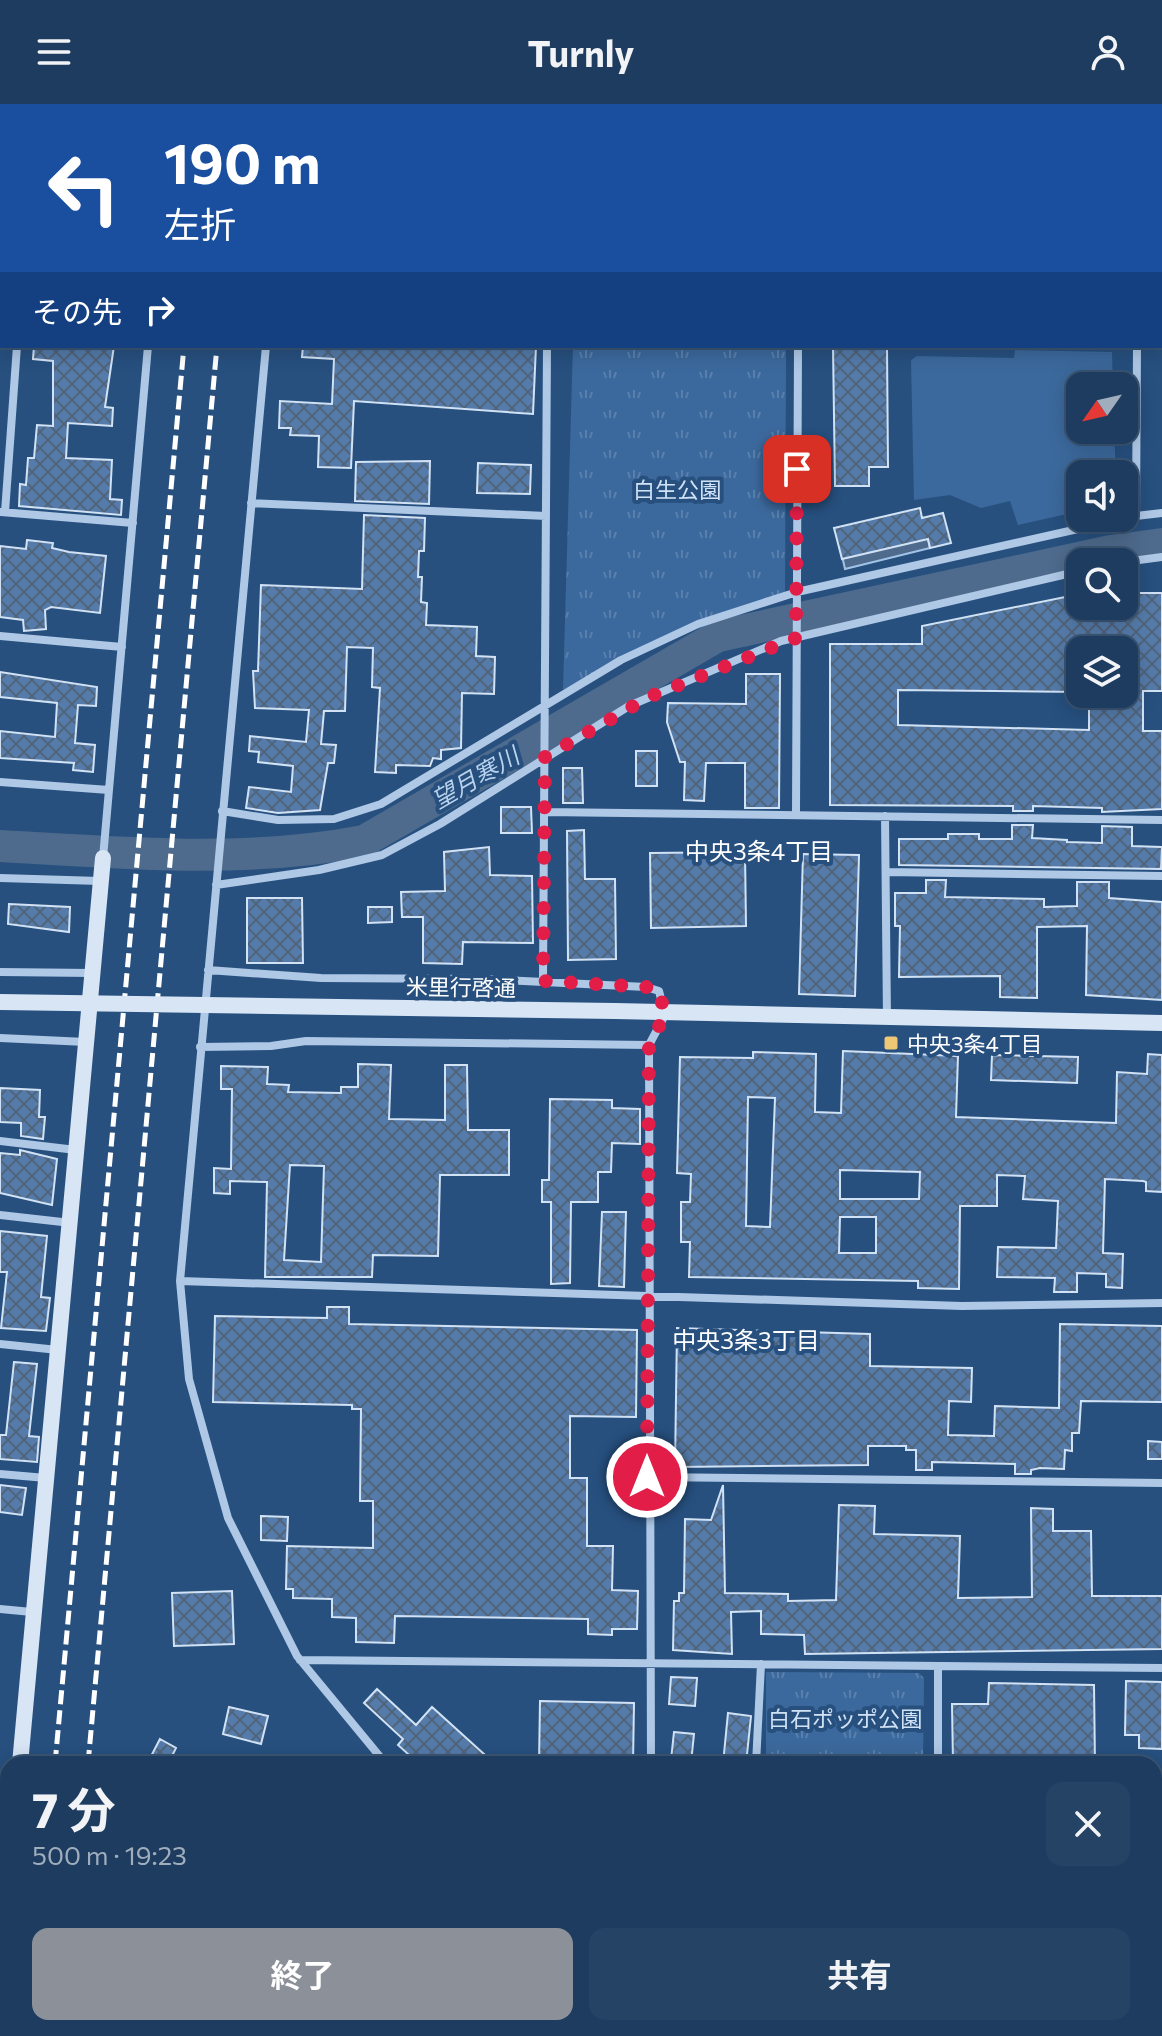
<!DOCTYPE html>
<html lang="ja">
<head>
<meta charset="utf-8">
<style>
  :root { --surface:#1d3c5f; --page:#254365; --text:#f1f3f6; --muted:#a0adbd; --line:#3b5674; --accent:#8c9099 }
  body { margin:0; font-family:Commissioner,"Noto Sans JP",sans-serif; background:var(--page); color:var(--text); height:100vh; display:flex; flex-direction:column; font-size:30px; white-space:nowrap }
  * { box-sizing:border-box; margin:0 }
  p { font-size:26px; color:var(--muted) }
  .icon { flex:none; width:44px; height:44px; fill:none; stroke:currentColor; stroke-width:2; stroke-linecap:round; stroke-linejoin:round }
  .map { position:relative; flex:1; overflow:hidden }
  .sheet { position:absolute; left:0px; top:1652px; width:1162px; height:280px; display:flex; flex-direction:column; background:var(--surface); border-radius:24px 24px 0 0; box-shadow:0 4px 20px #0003,0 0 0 2px var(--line) }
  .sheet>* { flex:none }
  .guide { position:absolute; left:0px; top:0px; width:1162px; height:244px; box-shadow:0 4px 20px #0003,0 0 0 2px var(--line); background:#1a4fa0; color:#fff; overflow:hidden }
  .needle { width:52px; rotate:236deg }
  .buttons { position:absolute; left:1066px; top:268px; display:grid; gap:16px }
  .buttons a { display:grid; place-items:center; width:72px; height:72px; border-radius:16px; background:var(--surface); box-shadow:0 4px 20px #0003,0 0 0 2px var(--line); font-size:40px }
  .pin { position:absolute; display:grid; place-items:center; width:68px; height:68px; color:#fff; margin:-34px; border-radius:16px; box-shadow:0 4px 12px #0006 }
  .me { position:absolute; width:88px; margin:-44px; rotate:0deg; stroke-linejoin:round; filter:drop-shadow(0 0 6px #0008) }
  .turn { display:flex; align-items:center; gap:28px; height:168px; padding:0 32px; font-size:36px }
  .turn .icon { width:104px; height:104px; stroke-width:2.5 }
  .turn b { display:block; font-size:56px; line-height:68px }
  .then { display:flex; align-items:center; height:76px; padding:0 32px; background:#0003; gap:16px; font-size:30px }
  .round { display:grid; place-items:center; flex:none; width:84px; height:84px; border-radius:16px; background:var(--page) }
  .summary { display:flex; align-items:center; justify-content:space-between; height:136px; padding:0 32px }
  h1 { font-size:48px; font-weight:700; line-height:60px }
  .action { display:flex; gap:16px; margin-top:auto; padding:16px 32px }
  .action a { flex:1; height:92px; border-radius:16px; background:var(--accent); color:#fff; font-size:32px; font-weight:700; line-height:92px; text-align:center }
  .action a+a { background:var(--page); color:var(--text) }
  header { display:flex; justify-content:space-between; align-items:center; height:104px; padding:0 32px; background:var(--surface); font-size:36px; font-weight:700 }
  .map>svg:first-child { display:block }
</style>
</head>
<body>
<header><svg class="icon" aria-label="menu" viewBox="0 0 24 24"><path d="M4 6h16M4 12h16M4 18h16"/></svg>Turnly<svg class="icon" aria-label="person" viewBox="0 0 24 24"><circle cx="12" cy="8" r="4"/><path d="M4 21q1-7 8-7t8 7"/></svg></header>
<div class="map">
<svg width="1162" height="1932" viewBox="0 0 1162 1932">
  <defs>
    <pattern id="park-tufts" width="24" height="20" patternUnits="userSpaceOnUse" patternTransform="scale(2)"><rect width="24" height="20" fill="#3c699d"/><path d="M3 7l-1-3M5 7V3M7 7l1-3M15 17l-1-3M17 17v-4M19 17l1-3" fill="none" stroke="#5980ac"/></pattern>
    <pattern id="building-cross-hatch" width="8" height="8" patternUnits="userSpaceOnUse" patternTransform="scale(2)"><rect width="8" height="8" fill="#547baa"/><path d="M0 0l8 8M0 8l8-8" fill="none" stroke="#50647b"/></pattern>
  </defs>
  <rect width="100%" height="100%" fill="#27507f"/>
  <path fill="#3c699d" d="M1015 246 1112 248 1113 282H1080V326H1114L1116 370H1080V407L1018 421 1010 397 981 404 950 391 914 396 911 256 917 252 1014 254Z"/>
  <path fill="url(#park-tufts)" d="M573 242H786L785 491 679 525 563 586Z
    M766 1568 919 1569 924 1574 923 1660H766Z"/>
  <path fill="#4e6b8d" stroke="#a3c3e6" stroke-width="2" d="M923 414 930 444 845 465 838 434Z"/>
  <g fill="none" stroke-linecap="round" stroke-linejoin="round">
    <path stroke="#4e6b8d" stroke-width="32" d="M0 742C122 749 243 760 364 737L718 532 1111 447 1162 440"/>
  </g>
  <path fill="url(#building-cross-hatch)" stroke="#d1e2f5" stroke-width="2" fill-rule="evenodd" d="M34 242H114L105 303 113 304 112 322 68 319 66 354 112 356 110 395 122 396 121 411 19 402 20 380 26 381 28 354H34L37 321 53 322V257L33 255Z
    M303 242H536L533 310 354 297 351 364 318 363 319 332 290 331 291 324H279L280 297 332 300 334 255 302 253Z
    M833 242H887L888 363H869V382H835Z
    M430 357 429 400 355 397 356 358Z
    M478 359 531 361 530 390 477 389Z
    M920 404 922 414 943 409 951 439 930 444 928 435 842 455 834 424Z
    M364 411 425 414 424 447H419L418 473H422L421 498 427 499 426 521 477 523 476 552 495 553 494 590 462 589 461 644 441 646V655L433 654 430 662 396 661V669L375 668 380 584 372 583 373 544 347 543 345 607H324L321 640 336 641 334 659H328L320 706 278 709 246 704 249 683 291 688 293 662 258 658 259 648 249 647 250 632 306 638 309 606 255 604 253 567H258L261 481 362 485Z
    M27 436 53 439 52 444 69 448 106 452 100 509 51 503 45 506 46 525 24 527 23 516 0 513V442L26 445Z
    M1124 489H1162V587H1143V627H1162V705L1102 708V704L1033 702V707H1013V702L830 701V540H922V522L1080 490V502H1124ZM1080 546H1124V590H1089V626L898 621V586L1080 588Z
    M0 568 97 583 96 602 78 601 75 639 95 641 93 668 73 666 74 659 0 654V627L55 633 57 599 0 593Z
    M746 570H780L779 704H745V659H706L704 697 684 696 685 658H680L667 618 668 599 746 600Z
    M636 647H657V682H636Z
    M563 664H582L583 699H563Z
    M501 703H531L532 729H501Z
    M1012 721H1033L1032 734 1067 736V738L1102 739V722L1132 723V742L1162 743 1161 765 899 761V735H948V730H979V735H1012Z
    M584 726 585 775H615L616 855 568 856 567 727Z
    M489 743 490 771 532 772 533 839 463 838 462 860 423 859V813H402L401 788 445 787 444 748Z
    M745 748 746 822 651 824 650 749Z
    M803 750 859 751 855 892 799 890Z
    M926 776H946L945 793 1044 795V803L1077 802V778H1109V794L1162 798V896L1086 891 1087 822 1037 823V894L1000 893V872L899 873 900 822H895V789H926Z
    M247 794H302L303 859H247Z
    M9 800 70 803 69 828 8 820Z
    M368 803H392V818L368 819Z
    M843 947 958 952 956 1013 1116 1019 1117 968 1147 970 1148 950 1162 951V1088L1146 1087V1078L1143 1077 1105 1075 1103 1149 1123 1150 1122 1184 1106 1183V1170L1077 1169V1188H1054L1055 1174 997 1173 998 1143 1056 1144 1058 1097 1023 1095 1025 1072 997 1071V1102H960L959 1185 918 1184V1177L689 1173 690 1138H681V1098H690L691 1070 677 1069 680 953 753 954V948L816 950 815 1008 841 1009ZM748 993 775 994 770 1123 746 1122ZM840 1066 920 1068 919 1095H840ZM840 1113H876V1149H839Z
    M992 951 1078 953 1077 979 991 976Z
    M358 960 391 961 389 1015 445 1016V961H467L468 1026H509V1071H440L438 1152 373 1151 372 1173H265L267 1078 230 1077V1090L214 1089V1064L231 1065 232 985H221V962L268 963 267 980 289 981 288 988 341 989V983H358ZM290 1061 324 1062 321 1158 284 1156Z
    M0 984 40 986 39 1013H45L43 1035 21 1032V1019L0 1018Z
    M550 995 612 996V1004L640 1005V1040L612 1039 611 1068H598V1098H571L570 1179 551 1180V1098H542V1076H549Z
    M20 1046 57 1055 52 1101 0 1089V1049L20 1051Z
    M602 1108H626L624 1183 599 1182Z
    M0 1127 47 1132 41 1193 50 1194 46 1227 1 1224 7 1168H0Z
    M327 1203H349V1220L637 1226 636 1313 570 1312V1374H587V1442H613L612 1486 638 1487 637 1525H612V1531L588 1530V1515L395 1512 394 1539 356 1538V1514L332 1513V1495L293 1494V1485H286L287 1442 373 1444V1397H360L361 1305H352V1301L213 1298 215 1212 327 1214Z
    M1060 1220 1162 1222V1298L1081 1297 1079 1329H1072V1347L1065 1346 1064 1365 1040 1364 1031 1366V1370H1015V1360L932 1358V1366H916V1346H906V1342H868V1361L675 1363 677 1224 870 1230V1262L972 1264 971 1298 949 1297 948 1331 994 1332 995 1302 1059 1304Z
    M14 1258 37 1260 29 1332 39 1333 37 1358 0 1355V1331H6Z
    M1148 1337 1162 1338V1355H1148Z
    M0 1381 26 1384 22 1411 0 1408Z
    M723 1381 725 1489 788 1490V1497L836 1496 839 1401 875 1402 874 1430 960 1432 958 1494 1032 1493 1031 1404 1053 1405V1427H1091L1092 1492H1162V1545L805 1550 804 1531 761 1530V1507L731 1508 732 1550 673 1546 674 1497H679V1489H684L685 1415 711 1416Z
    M261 1412 288 1413 287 1437 261 1436Z
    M232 1487 234 1540 174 1542 172 1489Z
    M671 1573 697 1574 695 1602 669 1600Z
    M1126 1577 1162 1578V1645L1139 1644V1631H1125Z
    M989 1579 1094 1581 1095 1660H953L952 1600H988Z
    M377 1585 416 1621 432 1603 495 1660H419L398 1641 403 1635 364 1599Z
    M540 1597 634 1599 633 1660H539Z
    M229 1603 268 1612 261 1640 223 1630Z
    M728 1609 751 1612 746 1660H723Z
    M674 1628 694 1630 691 1659 671 1656Z
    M160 1635 176 1644 168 1660H147Z"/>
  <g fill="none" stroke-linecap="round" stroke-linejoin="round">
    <path stroke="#aec8e6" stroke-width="8" d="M169 2V0
      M287 2 288 0
      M550 2V0
      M956 2V0
      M0 26 2 28
      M0 76 2 75
      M1160 148 1162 147
      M266 242 180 1177 189 1275 228 1414 297 1552 386 1660
      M251 399 546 412
      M1 408 133 419
      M5 408 17 242
      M1136 412 1137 242
      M1124 458 1162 453
      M0 532 122 543
      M0 678 109 686
      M222 707 278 716 334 715 381 700 621 556 698 520 797 488 1136 412 1162 409
      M545 708 1162 716
      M796 710 798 242
      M885 712 887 915
      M103 754 148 242
      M887 768 1162 772
      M0 774 100 777
      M216 781 319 766 382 751 440 720 629 602 781 537 1080 467
      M208 866 321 874 481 875 646 883 659 887 665 911 649 941 651 1660
      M0 868 92 869
      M543 877 547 242
      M0 934 86 938
      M200 943 271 942 306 937 649 941
      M0 1037 76 1046
      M0 1111 71 1119
      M180 1177 962 1202 1162 1199
      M0 1240 58 1246
      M0 1370 46 1374
      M647 1373 1162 1379
      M0 1505 32 1508
      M300 1556 1162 1564
      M938 1562V1660
      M756 1660 761 1560
      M1160 1842 1162 1855
      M532 1924 546 1932
      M667 1924 678 1932
      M1125 1924 1126 1932
      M922 1932 923 1924"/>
    <path stroke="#d7e5f5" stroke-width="16" d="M615 907 1162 919
      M20 1660 103 754
      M0 1894 8 1799"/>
    <path stroke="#fff" stroke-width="5" stroke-dasharray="14 6" stroke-linecap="butt" d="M206 2V0
      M238 2 239 0
      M55 1660 184 242
      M88 1660 217 242
      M30 1932 31 1924
      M63 1932 64 1924"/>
    <path stroke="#d7e5f5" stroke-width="16" d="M0 898 615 907"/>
  </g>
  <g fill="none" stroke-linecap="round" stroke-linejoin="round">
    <path stroke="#e11d48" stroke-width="14" stroke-dasharray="0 25.2" d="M647 1373 649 941 665 911 659 887 646 883 543 877 545 653 649 593 796 534 797 365"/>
  </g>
  <rect fill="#eec874" stroke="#27507f" stroke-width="3" x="883" y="931" width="16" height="16" rx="4"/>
  <g text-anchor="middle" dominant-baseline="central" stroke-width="8" stroke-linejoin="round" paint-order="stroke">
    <g font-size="22" fill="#d1e2f5" stroke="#27507f">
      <text x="677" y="385">白生公園</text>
      <text x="845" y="1614">白石ポッポ公園</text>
    </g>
    <g font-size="22" fill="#fff" stroke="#27507f">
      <text transform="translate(461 883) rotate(1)">米里行啓通</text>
    </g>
    <g font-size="22" fill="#fff" stroke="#27507f" text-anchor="start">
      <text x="907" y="939">中央3条4丁目</text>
    </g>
    <g font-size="24" font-style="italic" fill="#b9d2ed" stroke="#27507f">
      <text transform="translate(475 673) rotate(-30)">望月寒川</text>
    </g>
    <g font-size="24" fill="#fff" stroke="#27507f">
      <text x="759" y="746">中央3条4丁目</text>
      <text x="746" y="1235">中央3条3丁目</text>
    </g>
  </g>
</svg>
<div class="buttons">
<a><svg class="needle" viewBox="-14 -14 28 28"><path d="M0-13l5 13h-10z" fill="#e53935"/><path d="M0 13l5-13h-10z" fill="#a0adbd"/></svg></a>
<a><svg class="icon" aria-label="sound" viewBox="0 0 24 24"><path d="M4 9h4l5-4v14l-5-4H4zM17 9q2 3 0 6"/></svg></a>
<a><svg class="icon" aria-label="search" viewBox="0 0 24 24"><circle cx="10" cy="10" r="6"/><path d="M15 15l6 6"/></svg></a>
<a><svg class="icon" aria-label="layers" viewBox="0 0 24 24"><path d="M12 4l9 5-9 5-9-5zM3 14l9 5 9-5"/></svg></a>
</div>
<div class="pin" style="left:797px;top:365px;background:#d93025"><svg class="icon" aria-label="arrive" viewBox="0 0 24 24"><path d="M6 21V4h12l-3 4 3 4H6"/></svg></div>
<svg class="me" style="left:647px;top:1373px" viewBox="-20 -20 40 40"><circle r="17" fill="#e11d48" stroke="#fff" stroke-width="3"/><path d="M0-11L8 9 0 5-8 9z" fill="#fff"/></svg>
<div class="guide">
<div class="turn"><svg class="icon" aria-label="left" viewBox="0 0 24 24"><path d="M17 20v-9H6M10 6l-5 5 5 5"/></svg><div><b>190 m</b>左折</div></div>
<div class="then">その先<svg class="icon" aria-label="right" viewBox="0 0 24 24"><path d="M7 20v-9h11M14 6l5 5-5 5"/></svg></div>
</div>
<section class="sheet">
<div class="summary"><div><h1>7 分</h1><p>500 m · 19:23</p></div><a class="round"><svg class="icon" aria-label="close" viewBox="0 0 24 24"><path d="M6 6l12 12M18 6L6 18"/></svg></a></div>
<div class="action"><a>終了</a><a>共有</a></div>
</section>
</div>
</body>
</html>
